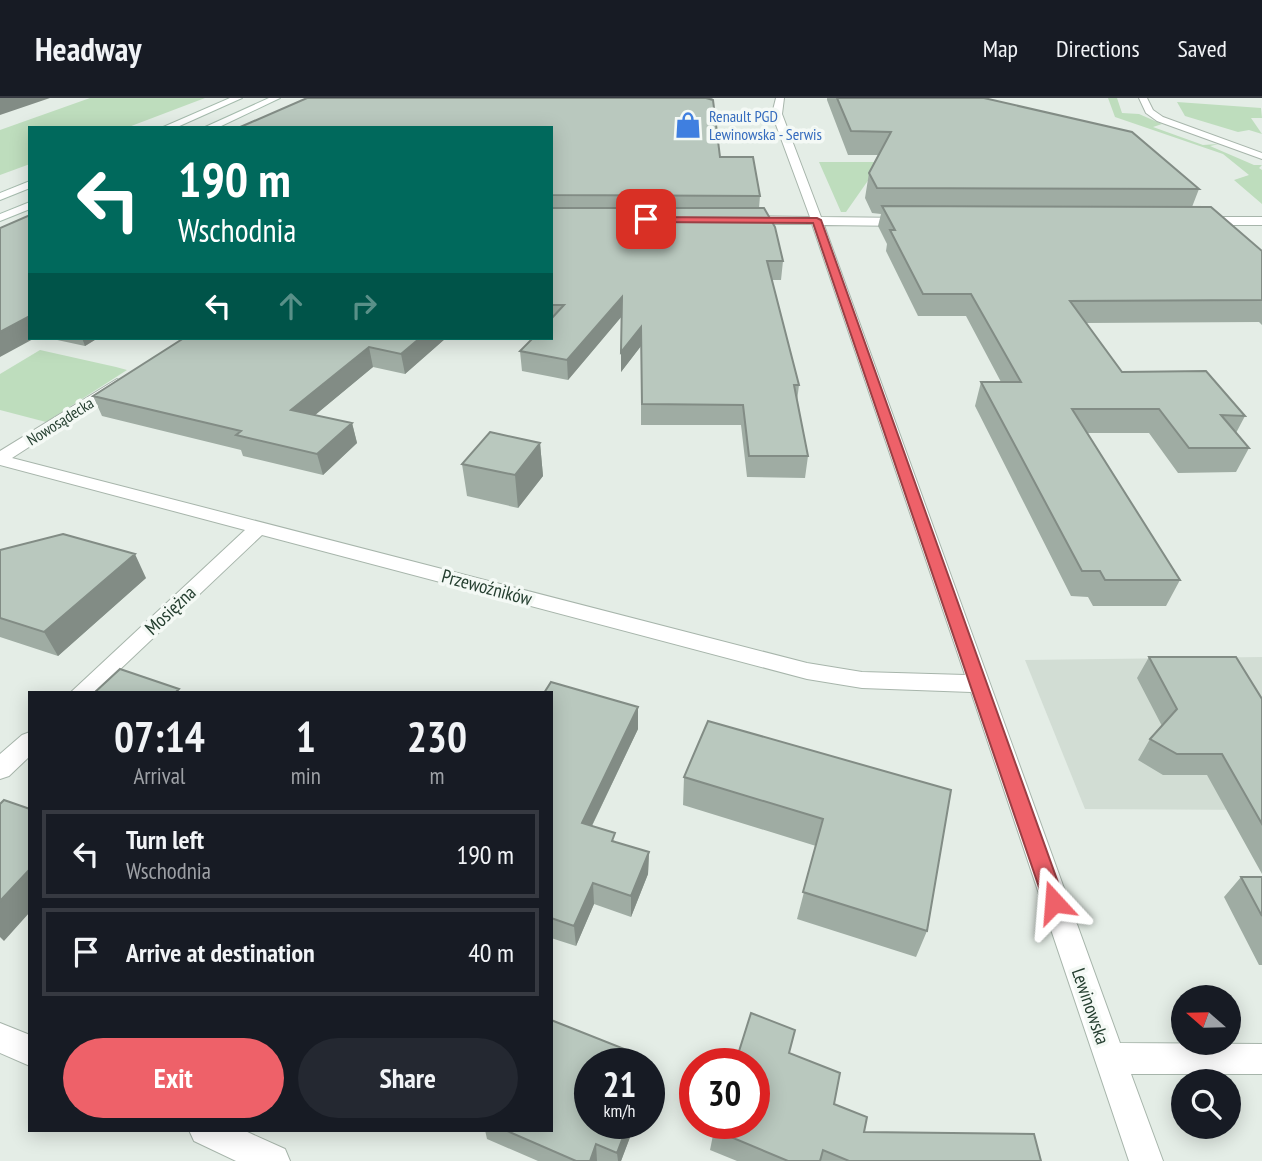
<!DOCTYPE html>
<html lang="en">
<head>
<meta charset="utf-8">
<style>
  :root { --surface:#171b24; --page:#242831; --text:#f1f3f6; --muted:#9ea1a6; --line:#363941; --accent:#ee6169 }
  body { margin:0; font-family:"PT Sans Narrow",sans-serif; background:var(--page); color:var(--text); height:100vh; display:flex; flex-direction:column; font-size:26px; white-space:nowrap }
  * { box-sizing:border-box; margin:0 }
  p { font-size:23px; color:var(--muted) }
  .icon { flex:none; width:38px; height:38px; fill:none; stroke:currentColor; stroke-width:2; stroke-linecap:round; stroke-linejoin:round }
  .map { position:relative; flex:1; overflow:hidden }
  .panel { position:absolute; left:28px; top:593px; width:525px; height:441px; display:flex; flex-direction:column; background:var(--surface); border-radius:0px; box-shadow:0 4px 18px #0003 }
  .panel>* { flex:none }
  .hud { position:absolute; left:28px; top:28px; width:525px; height:214px; border-radius:0px; box-shadow:0 4px 18px #0003; background:#00695c; color:#fff; overflow:hidden }
  .needle { width:46px; rotate:290deg }
  .fabs { position:absolute; left:1171px; top:887px; display:grid; gap:14px }
  .fabs a { display:grid; place-items:center; width:70px; height:70px; border-radius:50%; background:var(--surface); box-shadow:0 4px 18px #0003; font-size:35px }
  .speed { position:absolute; left:574px; top:950px; display:flex; gap:14px; font-size:35px; font-weight:700; text-align:center }
  .speed>* { display:grid; place-content:center; width:91px; height:91px; border-radius:50%; background:var(--surface); box-shadow:0 4px 18px #0003; line-height:1 }
  .speed small { font-size:18px; font-weight:400 }
  .speed .limit { border:10px solid #d22; background:#fff; color:#111 }
  .pin { position:absolute; display:grid; place-items:center; width:60px; height:60px; color:#fff; margin:-30px; border-radius:14px; box-shadow:0 4px 10px #0006 }
  .me { position:absolute; width:77px; margin:-38px; rotate:341deg; stroke-linejoin:round; filter:drop-shadow(0 0 5px #0008) }
  .turn { display:flex; align-items:center; gap:24px; height:147px; padding:0 35px; font-size:32px }
  .turn .icon { width:91px; height:91px; stroke-width:2.5 }
  .turn b { display:block; font-size:49px; line-height:60px }
  .lanes { display:flex; align-items:center; height:66px; padding:0 35px; background:#0003; justify-content:center; gap:35px; direction:ltr }
  .lanes .off { opacity:.35 }
  .eta { display:flex; justify-content:space-evenly; align-items:center; height:119px; text-align:center }
  .eta b { font-size:42px; font-weight:700; line-height:49px }
  .primary-button { display:flex; gap:14px; margin-top:auto; padding:14px 35px }
  .primary-button a { flex:1; height:80px; border-radius:42px; background:var(--accent); color:#fff; font-size:28px; font-weight:700; line-height:80px; text-align:center }
  .primary-button a+a { background:var(--page); color:var(--text) }
  ul { padding:0; list-style:none }
  li { display:flex; align-items:center; gap:21px; height:88px; margin:0 14px 10px; padding:0 21px; border:4px solid var(--line); border-radius:0px }
  li div { flex:1 }
  li b { display:block; font-size:26px }
  li em { font-style:normal }
  header { display:flex; align-items:center; gap:42px; box-sizing:border-box; height:98px; padding:0 35px; background:var(--surface); border-bottom:2px solid var(--line) }
  header strong { font-size:33px }
  nav { display:flex; gap:38px; margin-inline-start:auto; font-size:24px }
  .map>svg:first-child { display:block }
</style>
</head>
<body>
<header>
<strong>Headway</strong>
<nav><a>Map</a><a>Directions</a><a>Saved</a></nav>
</header>
<div class="map">
<svg width="1262" height="1063" viewBox="0 0 1262 1063">
  <rect width="100%" height="100%" fill="#e4ede6"/>
  <path fill="#d2ddd4" d="M1262 559V712L1085 711 1025 562Z"/>
  <path fill="#beddbd" d="M90 0H205L126 30H30V66L0 77V32Z
    M1108 0H1117L1122 15 1139 16 1162 26 1153 29 1203 47 1219 46 1210 48 1254 67H1262L1259 70 1262 72V106L1234 82 1249 77 1223 56 1115 19Z
    M1177 4 1261 10 1262 20H1251L1262 36 1249 32 1238 34 1185 18Z
    M819 64H881L846 114H841Z
    M40 252 116 269 127 272 46 324 0 312V276Z"/>
  <g fill="none" stroke-linecap="round" stroke-linejoin="round">
    <defs>
      <path id="service" d="M1139 0H1147L1153 12 1163 19 1262 55V61L1157 23 1146 15Z"/>
      <path id="minor" d="M776 0H784L782 16 821 119 906 120 912 124 906 128 824 127 1120 945 1262 946V976H1131L1163 1063H1129L971 594 862 590 807 581 262 437 95 595H70L245 432 0 367V353L117 281 125 286 122 289 12 360 807 565 862 574 965 577 812 126H743L737 122 743 118 810 119 772 16Z
        M1262 119V127H1201L1195 123 1201 119Z
        M30 634V658L9 678 0 681V656L22 637Z
        M0 925 30 937V968L0 955Z
        M189 1032H243L285 1051 290 1063H236L194 1043Z"/>
      <path id="secondary" d="M230 0H242L175 30H161Z
        M269 0H280L217 30H203Z
        M30 83V90L0 102V95Z
        M30 104V111L0 123V116Z"/>
    </defs>
    <use href="#service" stroke="#a7b5ab" stroke-width="2"/>
    <use href="#minor" stroke="#a7b5ab" stroke-width="2"/>
    <use href="#secondary" stroke="#a5bbad" stroke-width="2"/>
    <use href="#service" fill="#fff" fill-rule="evenodd"/>
    <use href="#minor" fill="#fff" fill-rule="evenodd"/>
    <use href="#secondary" fill="#fff" fill-rule="evenodd"/>
  </g>
  <path fill="#9faca3" d="M307 0H713L711 2 720 59 760 98 759 110 783 163 781 182H772L799 287 797 303 808 358 805 380 747 379 741 327H641V248L621 274 622 218 568 282 522 273 520 253 551 240V30Z
    M827 0H984L1199 91 1192 109 1262 153V227L1259 224 1086 225 1122 274 1245 318 1236 335 1249 350 1236 374 1178 375 1149 335H1087L1180 482 1166 508H1093L1088 499 1071 498 975 308 981 284H1001L966 218H918L886 153 887 146 878 128 881 116 872 115 865 100 869 75 878 57H848L827 2Z
    M48 240H98L85 248Z
    M184 240H446L405 276 373 269 315 317 352 325 357 345 323 377 243 358 241 352 102 318 93 298Z
    M540 345 543 378 518 410 467 398 462 366Z
    M0 452 146 480 58 558 0 539Z
    M1149 559 1262 601V776L1207 677H1163L1138 662 1150 641 1162 628 1137 580Z
    M551 595 638 609V631L592 728 616 744 649 754 648 776 631 819 594 806 576 848 551 840Z
    M684 679 951 692 927 833 916 859 797 821 816 748 683 707Z
    M1241 779H1262V867H1259L1224 799Z
    M789 955 834 1006 864 1034 1041 1063H737L710 1052 714 1032Z
    M590 1026H635L621 1063H538L487 1041 485 1032H551Z"/>
  <path fill="#828c85" d="M0 0H50L0 17Z
    M622 199V218L568 282 567 262Z
    M30 218V240H35L0 259V234Z
    M641 229V248L621 274V254Z
    M82 240H98L85 248Z
    M420 240H446L405 276 401 256Z
    M369 249 373 269 297 332 291 312Z
    M352 325 357 345 323 377 317 356Z
    M540 345 543 378 518 410 515 377Z
    M135 456 146 480 58 558 44 534Z
    M638 609V631L583 746 582 725Z
    M649 754 648 776 631 819V798Z
    M30 771V814L4 843 0 839V803Z
    M593 785 594 806 576 848 574 828Z
    M632 954V966H627Z
    M628 1026H635L621 1063H618L617 1055Z
    M596 1046 597 1063H590Z"/>
  <path fill="#b9c8be" stroke="#828c85" stroke-width="2" d="M307 0H706L713 2 720 59H753L760 98 551 97V30H238Z
    M837 0H984L1132 34 1199 91 877 90 869 75 891 34 851 33Z
    M882 108 1211 109 1262 153V202L1070 203 1122 274 1206 273 1245 318 1221 317 1249 350H1189L1159 311H1072L1180 482H1105L1100 473H1082L981 284H1021L971 196H923L890 132H895Z
    M551 110H764L775 129 783 163H767L799 287H794L808 358H749L743 307 642 306 641 229 621 254 622 199 567 262 520 253 533 240H551V221L564 207H551Z
    M30 117V218L0 234V130Z
    M184 240H420L401 256 369 249 291 312 352 325 317 356 236 337 241 333 93 298Z
    M490 334 540 345 515 377 462 366Z
    M63 436 135 456 44 534 0 520V452Z
    M1149 559H1236L1262 601V726L1222 656H1177L1150 641 1177 611Z
    M120 571 179 591 175 595H94Z
    M551 584 638 609 582 725 615 735 612 743 649 754 631 798 593 785 574 828 551 820V595H544Z
    M708 623 951 692 927 833 803 794 823 721 684 679Z
    M4 702 30 711V771L0 803V706Z
    M1241 779H1262V818Z
    M751 915 795 932 789 955 840 975 834 1006 867 1019 864 1034 1034 1036 1041 1063H849L823 1052 820 1063H788L714 1032 716 1026H754V966H735Z
    M551 922 632 954 627 966H590V1026H628L617 1055 596 1046 590 1063H576L505 1032H551Z"/>
  <path fill="#ee6169" stroke="#9b3f44" stroke-width="2" d="M643 119 817 120 821 122 1065 804 1062 811 1054 813 1047 811 1044 804 813 125 646 124Z"/>
  <defs>
    <symbol id="shop-bare" viewBox="-9 -9 18 18"><path d="M-5-2.5h2.3a2.7 3.5 0 0 1 5.4 0H5L5.5 6h-11ZM-1.5-2.5h3a1.5 2.3 0 0 0-3 0Z" fill="#3f7fe0" stroke="#f4f9f5" stroke-width="2.5" paint-order="stroke"/></symbol>
  </defs>
  <g fill-rule="evenodd">
    <use href="#shop-bare" x="669" y="8" width="38" height="38"/>
  </g>
  <g text-anchor="middle" dominant-baseline="central" stroke-width="7" stroke-linejoin="round" paint-order="stroke">
    <g font-size="16" fill="#366cbe" stroke="#f4f9f5" text-anchor="start">
      <text x="709" y="18">Renault PGD<tspan x="709" dy="18">Lewinowska - Serwis</tspan></text>
    </g>
    <g font-size="16" fill="#243e2f" stroke="#f4f9f5">
      <text transform="translate(60 323) rotate(-32)">Nowosądecka</text>
    </g>
    <g font-size="19" fill="#243e2f" stroke="#f4f9f5">
      <text transform="translate(487 489) rotate(15)">Przewoźników</text>
      <text transform="translate(170 512) rotate(-43)">Mosiężna</text>
      <text transform="translate(1091 908) rotate(71)">Lewinowska</text>
    </g>
  </g>
</svg>
<div class="fabs">
<a><svg class="needle" viewBox="-14 -14 28 28"><path d="M0-13l5 13h-10z" fill="#e53935"/><path d="M0 13l5-13h-10z" fill="#9ea1a6"/></svg></a>
<a><svg class="icon" aria-label="search" viewBox="0 0 24 24"><circle cx="10" cy="10" r="6"/><path d="M15 15l6 6"/></svg></a>
</div>
<div class="speed"><div>21<small>km/h</small></div><div class="limit">30</div></div>
<div class="pin" style="left:646px;top:121px;background:#d93025"><svg class="icon" aria-label="arrive" viewBox="0 0 24 24"><path d="M6 21V4h12l-3 4 3 4H6"/></svg></div>
<svg class="me" style="left:1054px;top:804px" viewBox="-20 -20 40 40"><path d="M0-17L14 15 0 8-14 15z" fill="#ee6169" stroke="#fff" stroke-width="4"/></svg>
<div class="hud">
<div class="turn"><svg class="icon" aria-label="left" viewBox="0 0 24 24"><path d="M17 20v-9H6M10 6l-5 5 5 5"/></svg><div><b>190 m</b>Wschodnia</div></div>
<div class="lanes"><svg class="icon" aria-label="left" viewBox="0 0 24 24"><path d="M17 20v-9H6M10 6l-5 5 5 5"/></svg><svg class="icon off" aria-label="ahead" viewBox="0 0 24 24"><path d="M12 20V5M6 11l6-6 6 6"/></svg><svg class="icon off" aria-label="right" viewBox="0 0 24 24"><path d="M7 20v-9h11M14 6l5 5-5 5"/></svg></div>
</div>
<section class="panel">
<div class="eta">
<div><b>07:14</b><p>Arrival</p></div>
<div><b>1</b><p>min</p></div>
<div><b>230</b><p>m</p></div>
</div>
<ul>
<li><svg class="icon" aria-label="left" viewBox="0 0 24 24"><path d="M17 20v-9H6M10 6l-5 5 5 5"/></svg><div><b>Turn left</b><p>Wschodnia</p></div><em>190 m</em></li>
<li><svg class="icon" aria-label="arrive" viewBox="0 0 24 24"><path d="M6 21V4h12l-3 4 3 4H6"/></svg><div><b>Arrive at destination</b></div><em>40 m</em></li>
</ul>
<div class="primary-button"><a>Exit</a><a>Share</a></div>
</section>
</div>
</body>
</html>
